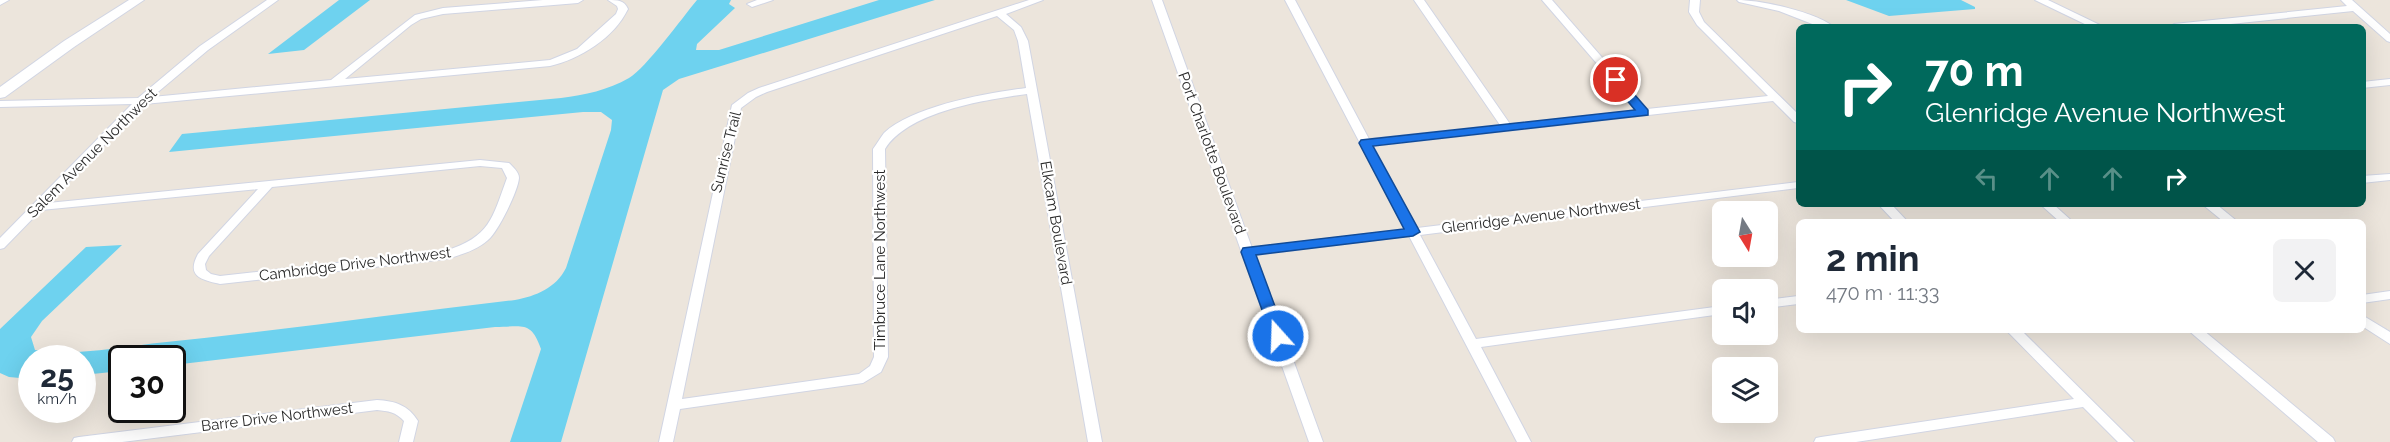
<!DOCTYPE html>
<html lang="en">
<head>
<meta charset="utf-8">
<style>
  :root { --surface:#fff; --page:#f2f2f3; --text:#1f2937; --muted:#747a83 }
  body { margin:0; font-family:Raleway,sans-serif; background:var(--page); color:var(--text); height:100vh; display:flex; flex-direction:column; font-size:22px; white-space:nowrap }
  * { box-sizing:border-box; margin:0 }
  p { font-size:20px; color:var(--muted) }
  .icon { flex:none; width:33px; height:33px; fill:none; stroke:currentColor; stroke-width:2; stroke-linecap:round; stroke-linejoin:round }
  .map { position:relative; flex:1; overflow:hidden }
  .sheet { position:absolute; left:1796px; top:219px; width:570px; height:114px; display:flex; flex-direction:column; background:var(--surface); border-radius:9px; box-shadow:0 6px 24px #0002 }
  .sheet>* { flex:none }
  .guide { position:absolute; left:1796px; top:24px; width:570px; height:183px; border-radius:9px; box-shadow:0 6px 24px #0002; background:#00695c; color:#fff; overflow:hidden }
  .needle { width:39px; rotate:169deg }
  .fabs { position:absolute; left:1712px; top:201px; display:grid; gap:12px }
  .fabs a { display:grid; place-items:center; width:66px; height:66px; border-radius:9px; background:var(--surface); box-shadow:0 6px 24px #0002; font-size:30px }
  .speed { position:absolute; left:18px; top:345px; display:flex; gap:12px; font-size:30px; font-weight:700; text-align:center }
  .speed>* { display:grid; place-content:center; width:78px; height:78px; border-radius:50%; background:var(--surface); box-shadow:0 6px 24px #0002; line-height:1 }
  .speed small { font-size:15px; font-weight:400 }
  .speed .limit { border:3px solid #111; border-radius:9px; background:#fff; color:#111 }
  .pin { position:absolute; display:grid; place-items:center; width:51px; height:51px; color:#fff; margin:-26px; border:3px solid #fff; border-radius:50%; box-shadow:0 2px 6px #0007 }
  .me { position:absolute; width:66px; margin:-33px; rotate:340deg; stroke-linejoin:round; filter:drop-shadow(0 0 4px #0008) }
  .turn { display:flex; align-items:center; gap:21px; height:126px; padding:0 30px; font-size:27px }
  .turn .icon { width:78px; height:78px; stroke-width:2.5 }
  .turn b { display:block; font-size:42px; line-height:51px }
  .lanes { display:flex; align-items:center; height:57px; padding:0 30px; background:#0003; justify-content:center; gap:30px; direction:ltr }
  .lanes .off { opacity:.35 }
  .round { display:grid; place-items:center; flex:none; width:63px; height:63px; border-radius:9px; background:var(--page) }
  .headline { display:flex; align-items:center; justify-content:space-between; height:102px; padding:0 30px }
  h1 { font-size:36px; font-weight:700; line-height:45px }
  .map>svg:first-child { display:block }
</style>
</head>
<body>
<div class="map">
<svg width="2390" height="442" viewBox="0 0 2390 442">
  <rect width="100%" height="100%" fill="#ece5dc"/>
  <path fill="#6ed2ef" d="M339 0H370L304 50 268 54Z
    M697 0H731L729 4 735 8 697 44 696 50H719L879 0H935L679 79 663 90 561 442H510L541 349C531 320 522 327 495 327L173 365 172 358H122L121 371 83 375 82 358H32L31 379 9 377 0 373V329L86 247 122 245 42 321 31 337 35 350C68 357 123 347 157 343 277 331 396 314 515 300 536 296 556 288 566 268L611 130 612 120 601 112H583L169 152 182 134 561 98C585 95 608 90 629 78 646 68 682 18 697 0Z
    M1846 0H1961L1975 7V9L1889 16Z"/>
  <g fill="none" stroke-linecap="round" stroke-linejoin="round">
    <defs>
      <path id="minor" d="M0 0H9L0 5Z
        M267 0H278L208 50 152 97 331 80 415 15 443 8 543 0H583L578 3 443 14 421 19 411 25 345 79 550 60 577 49 616 14 618 9 617 6 608 0C618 0 624 0 628 9 614 38 580 59 550 66L144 104 48 203 480 160 509 163C513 167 519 172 519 178 518 191 498 232 488 240 477 250 461 255 446 259L220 284C201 280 186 276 198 254L258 189 41 210 4 248 0 249V238L132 104 0 107V101L138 98 200 46ZM480 166 502 168 507 178C492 219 490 237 445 251L220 276 211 274 206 270 205 264 209 256 272 187Z
        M757 0H773L752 7 747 4Z
        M1029 0H1043L1006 14 1021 27 1028 41 1102 442H1088L1027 94C985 100 909 111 885 149L888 357 881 372 863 383 680 409 673 442H659L732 105 748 93 759 88ZM997 16 1014 30 1018 41 1026 88C987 93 913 106 884 133 880 138 877 144 873 149L874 357 870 366 859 374 682 399 741 108 756 97 767 92Z
        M1152 0H1162L1252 248 1405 229 1285 0H1295L1369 139 1500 125 1414 0H1424L1510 124 1637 110 1542 0H1552L1647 109 1768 96 1697 25 1689 12 1690 0H1700L1699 12 1704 22 1798 114V123L1794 122 1773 101 1373 146 1417 228 1798 182V188L1420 235 1476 339 1722 306V314L1481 347 1531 442H1517L1409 236 1255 255 1323 442H1309Z
        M1737 0C1761 0 1815 12 1834 27H1820L1779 11 1739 2Z
        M2035 0H2048L2104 27H2091Z
        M2341 0H2352L2390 34V42L2387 41 2353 11 2202 27H2169L2174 24 2347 6Z
        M2390 79V85L2362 88V82Z
        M2390 174V180L2362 183V176Z
        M1878 204H1891L1908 222H1895Z
        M2040 204H2053L2073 222H2060Z
        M2202 204H2216L2238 222H2224Z
        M2390 291V299L2362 303V295Z
        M1798 296V304L1767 308V300Z
        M2362 315 2390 332V344L2362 326Z
        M2006 330H2021L2134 442H2118L2083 407 1856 442H1814L1816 438 1821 437 2074 399Z
        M2188 330H2203L2333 438 2335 442H2318Z
        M377 400C395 401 408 405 418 421L413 442H399L404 421C396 412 388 411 377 410L122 442H72L74 438 79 437Z"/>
      <path id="tertiary" d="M129 0H144L74 47 5 97 0 98V87L64 41Z"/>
    </defs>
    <use href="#minor" stroke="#d1d5e3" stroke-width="2"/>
    <use href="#tertiary" stroke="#d1d5e3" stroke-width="2"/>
    <use href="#minor" fill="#fff" fill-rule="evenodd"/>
    <use href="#tertiary" fill="#fff" fill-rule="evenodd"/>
  </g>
  <path fill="#1a73e8" stroke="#114b97" stroke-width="1.5" d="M1616 77 1620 78 1648 110V115L1373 146 1420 232 1413 236 1256 255 1286 336 1284 340H1273L1241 252 1243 248 1404 229 1359 143 1361 140 1635 110 1610 80Z"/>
  <g text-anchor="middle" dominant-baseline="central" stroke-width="4.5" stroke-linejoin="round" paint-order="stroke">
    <g font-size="15" fill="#2a2a2a" stroke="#fff">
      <text transform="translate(726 152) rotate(-76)">Sunrise Trail</text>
      <text transform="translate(92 153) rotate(-45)">Salem Avenue Northwest</text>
      <text transform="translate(1212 153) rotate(70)">Port Charlotte Boulevard</text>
      <text transform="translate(1541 216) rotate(-7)">Glenridge Avenue Northwest</text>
      <text transform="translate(1056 223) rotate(80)">Elkcam Boulevard</text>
      <text transform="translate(880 260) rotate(-90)">Timbruce Lane Northwest</text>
      <text transform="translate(355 264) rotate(-7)">Cambridge Drive Northwest</text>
      <text transform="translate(277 417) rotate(-7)">Barre Drive Northwest</text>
    </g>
  </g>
</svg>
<div class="fabs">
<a><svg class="needle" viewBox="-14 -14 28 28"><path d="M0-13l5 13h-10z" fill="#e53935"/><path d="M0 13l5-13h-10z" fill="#747a83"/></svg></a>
<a><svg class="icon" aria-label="sound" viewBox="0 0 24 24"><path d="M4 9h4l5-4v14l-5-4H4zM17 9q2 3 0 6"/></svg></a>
<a><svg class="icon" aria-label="layers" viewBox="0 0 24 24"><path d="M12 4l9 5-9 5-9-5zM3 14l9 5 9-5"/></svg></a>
</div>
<div class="speed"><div>25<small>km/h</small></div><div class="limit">30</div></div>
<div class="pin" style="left:1616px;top:80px;background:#d93025"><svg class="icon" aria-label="arrive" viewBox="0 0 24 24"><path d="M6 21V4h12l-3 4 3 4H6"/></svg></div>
<svg class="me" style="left:1278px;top:336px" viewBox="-20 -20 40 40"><circle r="17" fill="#1a73e8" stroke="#fff" stroke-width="3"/><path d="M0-11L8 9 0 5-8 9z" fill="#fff"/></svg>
<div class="guide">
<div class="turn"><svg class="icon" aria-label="right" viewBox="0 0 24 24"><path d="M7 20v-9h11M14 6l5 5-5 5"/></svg><div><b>70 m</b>Glenridge Avenue Northwest</div></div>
<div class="lanes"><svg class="icon off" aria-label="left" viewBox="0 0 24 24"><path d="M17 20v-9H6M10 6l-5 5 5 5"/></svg><svg class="icon off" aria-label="ahead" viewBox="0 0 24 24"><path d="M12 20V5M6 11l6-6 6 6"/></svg><svg class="icon off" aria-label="ahead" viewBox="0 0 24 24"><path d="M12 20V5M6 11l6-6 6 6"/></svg><svg class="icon" aria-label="right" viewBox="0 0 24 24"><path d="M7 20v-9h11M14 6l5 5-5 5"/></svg></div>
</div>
<section class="sheet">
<div class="headline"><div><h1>2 min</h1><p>470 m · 11:33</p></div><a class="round"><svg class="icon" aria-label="close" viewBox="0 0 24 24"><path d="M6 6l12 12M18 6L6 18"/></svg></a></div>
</section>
</div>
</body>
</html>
